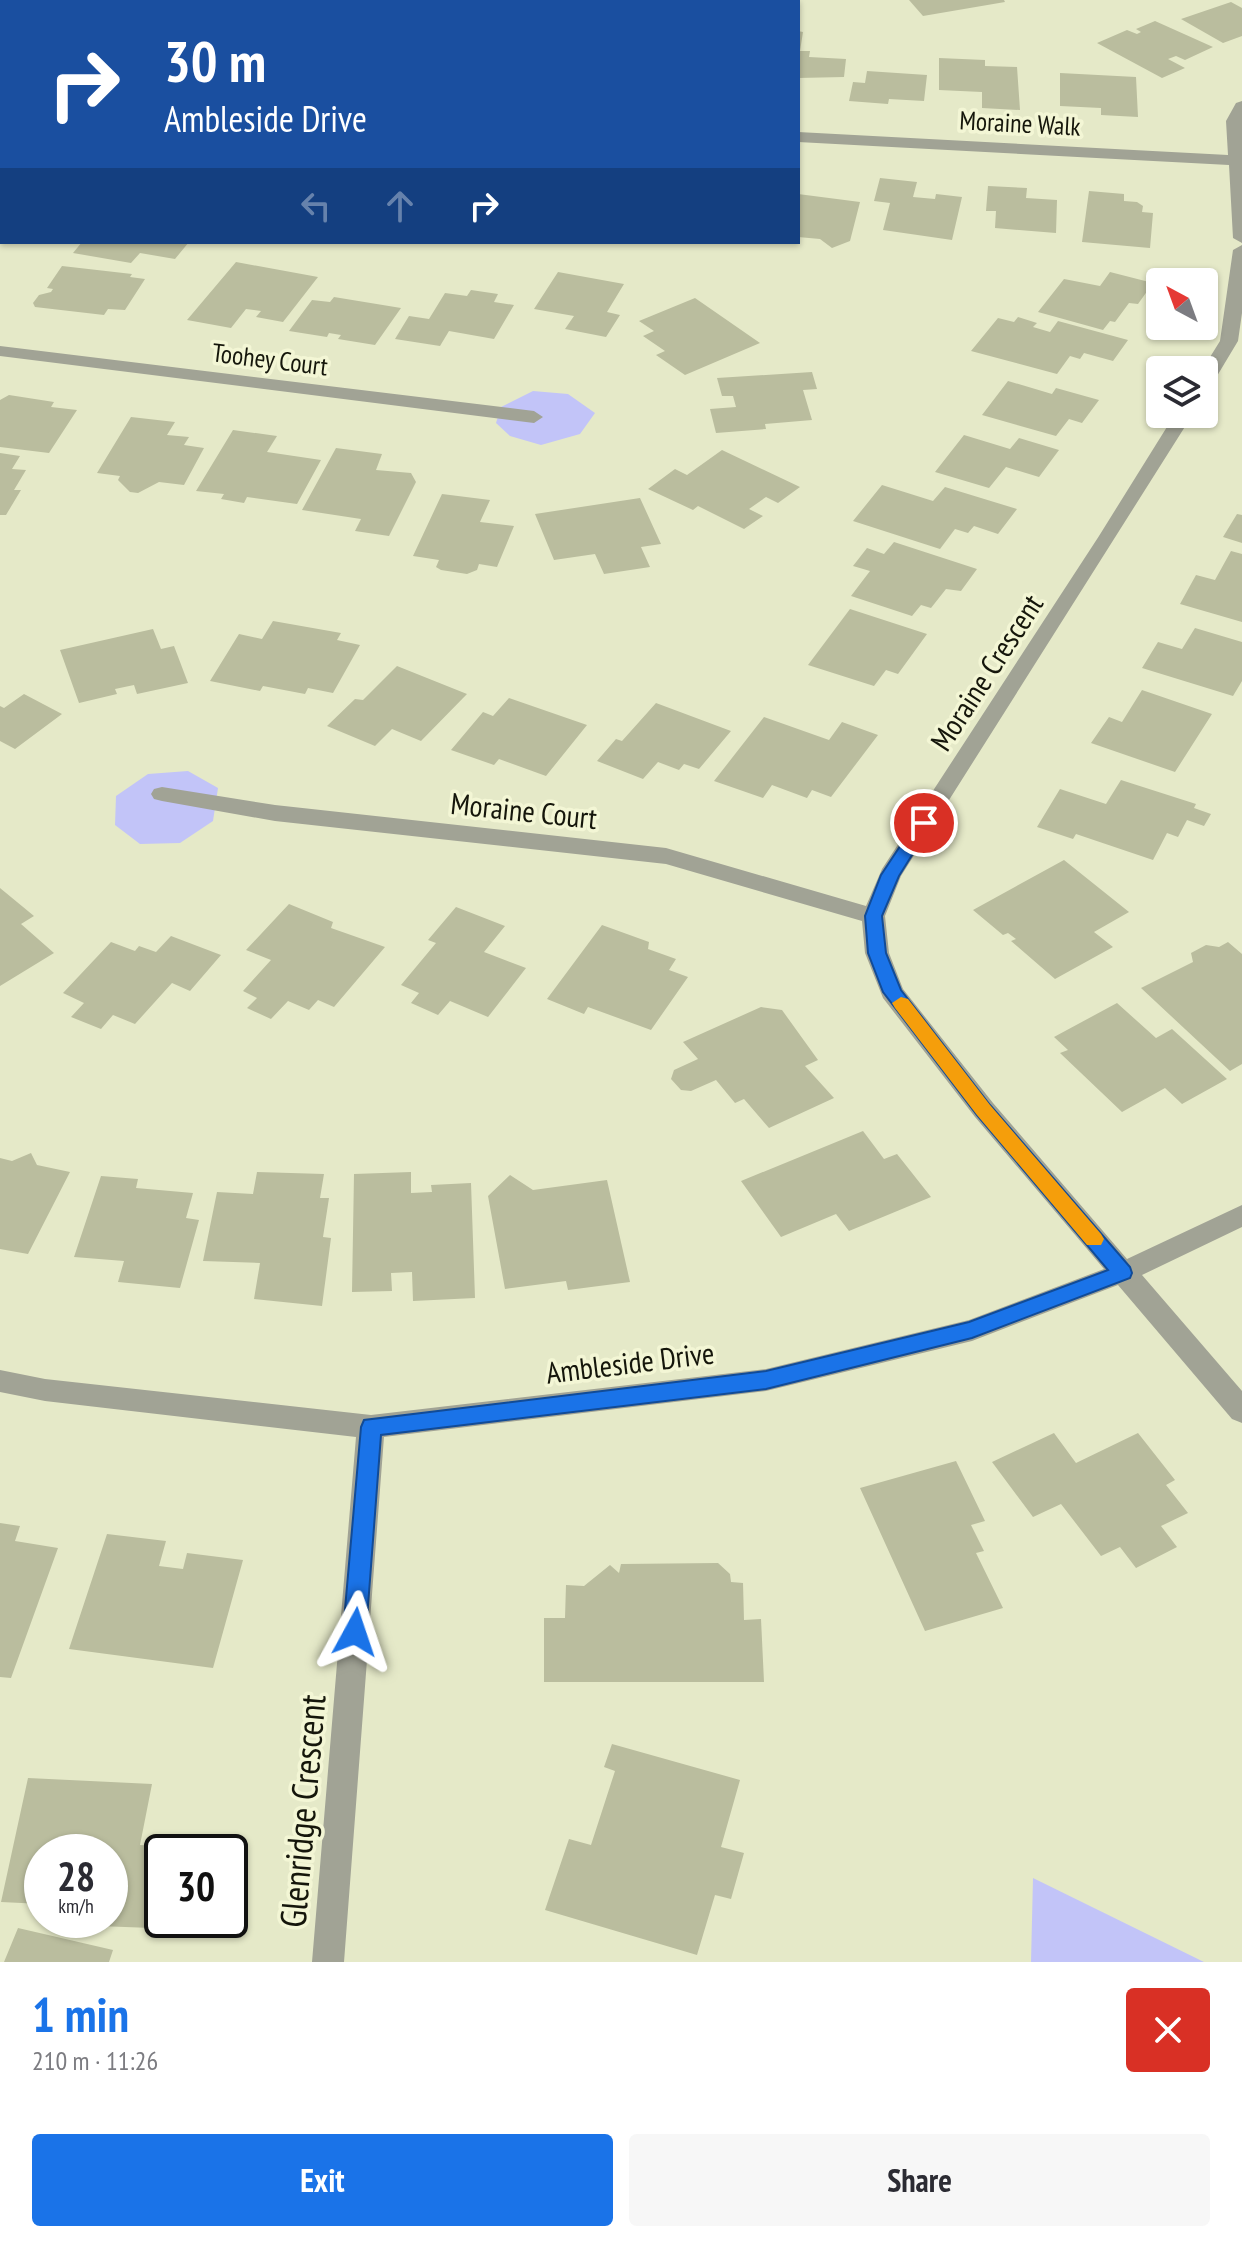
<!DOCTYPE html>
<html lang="en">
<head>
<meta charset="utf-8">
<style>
  :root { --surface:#fff; --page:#f7f7f7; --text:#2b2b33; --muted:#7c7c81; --accent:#1a73e8 }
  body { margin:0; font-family:"PT Sans Narrow",sans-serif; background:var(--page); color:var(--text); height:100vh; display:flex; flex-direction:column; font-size:30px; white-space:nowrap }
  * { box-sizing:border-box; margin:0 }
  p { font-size:26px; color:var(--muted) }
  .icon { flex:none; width:44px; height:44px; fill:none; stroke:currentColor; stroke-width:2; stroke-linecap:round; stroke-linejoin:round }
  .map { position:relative; height:1962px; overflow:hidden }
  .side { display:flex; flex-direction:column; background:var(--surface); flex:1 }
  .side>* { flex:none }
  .guide { position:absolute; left:0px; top:0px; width:800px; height:244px; box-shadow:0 2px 6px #0004; background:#1a4fa0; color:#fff; overflow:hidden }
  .needle { width:52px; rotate:319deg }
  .tools { position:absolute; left:1146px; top:268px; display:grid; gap:16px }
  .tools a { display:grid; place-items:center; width:72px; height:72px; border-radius:8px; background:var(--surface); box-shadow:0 2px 6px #0004; font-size:40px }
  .speed { position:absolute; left:24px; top:1834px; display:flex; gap:16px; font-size:40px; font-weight:700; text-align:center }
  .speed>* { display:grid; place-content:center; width:104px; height:104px; border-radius:50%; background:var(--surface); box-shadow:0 2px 6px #0004; line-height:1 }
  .speed small { font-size:20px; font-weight:400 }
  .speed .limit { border:4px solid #111; border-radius:12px; background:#fff; color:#111 }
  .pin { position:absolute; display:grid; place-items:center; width:68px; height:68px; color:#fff; margin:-34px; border:4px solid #fff; border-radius:50%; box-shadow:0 2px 8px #0007 }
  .me { position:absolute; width:88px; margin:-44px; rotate:5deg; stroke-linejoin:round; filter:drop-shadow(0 0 6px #0008) }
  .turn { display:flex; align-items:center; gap:28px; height:168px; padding:0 32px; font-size:36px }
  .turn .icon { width:104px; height:104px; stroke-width:2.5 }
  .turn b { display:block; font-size:56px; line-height:68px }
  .lanes { display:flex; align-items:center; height:76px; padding:0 32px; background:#0003; justify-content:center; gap:40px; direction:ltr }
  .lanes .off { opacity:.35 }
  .round { display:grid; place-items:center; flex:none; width:84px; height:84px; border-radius:8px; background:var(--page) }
  .headline { display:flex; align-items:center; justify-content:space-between; height:136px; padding:0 32px }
  h1 { font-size:48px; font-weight:700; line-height:60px; color:var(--accent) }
  .cta { display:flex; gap:16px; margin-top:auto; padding:16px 32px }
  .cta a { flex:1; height:92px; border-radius:8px; background:var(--accent); color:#fff; font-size:32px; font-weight:700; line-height:92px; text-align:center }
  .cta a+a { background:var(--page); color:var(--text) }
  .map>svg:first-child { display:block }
</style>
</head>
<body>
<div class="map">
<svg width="1242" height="1962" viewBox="0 0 1242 1962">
  <rect width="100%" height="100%" fill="#e5e9c8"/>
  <path fill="#c2c4f8" d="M533 391 568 394 595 413 580 434 541 445 510 436 496 423 501 407Z
    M188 771 218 788 213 821 180 843 140 844 115 825 116 796 148 774Z
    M1033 1878 1204 1962H1031Z"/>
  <path fill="#babd9e" d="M909 0H1004L1005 2 923 16Z
    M1231 2 1242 8V36L1223 43 1181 19Z
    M1155 21 1213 47 1185 60 1176 56 1168 59 1185 68 1162 78 1097 43 1127 30 1137 34 1141 32 1136 29Z
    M798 31 803 32 800 51H810L809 57 846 59 844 77 798 78Z
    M939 58 985 60V66L1017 67 1020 110 982 108V92L939 90Z
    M867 71 927 75 924 101 889 99 888 104 849 101 853 82 865 83Z
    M1060 73 1136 77 1138 117 1101 115V108L1060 106Z
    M880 178 917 182 913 197 935 199 936 194 962 197 952 240 883 230 890 203 874 201Z
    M988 186 1027 188 1026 198 1057 200 1056 233 995 228 996 211H986Z
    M1089 191 1124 194V201L1137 202 1143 206 1142 212 1153 213 1150 248 1082 242Z
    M798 194 860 202 850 241 832 248 820 239 798 237Z
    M82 242H189L175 259 140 253 131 263 73 253Z
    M236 262 318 277 283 322 256 317 261 311 246 309 231 328 187 320Z
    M62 266 132 274 130 277 145 279 125 310 108 309 104 315 35 307 33 303 39 295 51 292 53 289 47 288Z
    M558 272 624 284 607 312 620 315 606 337 565 329 574 316 534 309Z
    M1110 272 1153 283 1138 304 1129 303 1115 322 1110 321 1103 330 1038 312 1064 279 1100 286Z
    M471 290 498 294 494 302 514 305 494 339 449 331 440 346 395 339 409 316 429 319 445 293 467 296Z
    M334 297 401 308 375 345 338 339 341 335 329 333 327 337 289 331 312 300 330 302Z
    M695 298 760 343 685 375 656 355 665 351 643 336 654 331 639 321Z
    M1018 317 1037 323 1033 327 1050 332 1058 321 1128 340 1113 361 1084 353 1080 359 1070 356 1057 374 971 351 998 318 1014 322Z
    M812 372 817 389 803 390 812 420 765 424 766 429 716 433 710 409 736 407 733 396H722L717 378Z
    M1008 381 1052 394 1056 388 1099 400 1082 423 1069 419 1056 436 982 415Z
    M9 395 54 402 51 407 77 410 49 453 0 447V400Z
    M131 417 175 422 167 435 189 437 184 445 204 448 184 485 159 482 138 493 130 492 118 480 120 476 97 473Z
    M233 430 277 436 267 452 321 460 297 504 247 497 244 503 221 499 224 494 196 491Z
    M964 435 1010 449 1019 438 1059 450 1039 477 1006 467 989 488 935 472Z
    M336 448 382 454 376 470 411 473 416 482 389 536 355 531 361 519 302 510Z
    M722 450 800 487 778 503 766 497 749 509 763 516 744 529 698 506 693 510 648 489 675 469 687 475Z
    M0 453 20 456 12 469 26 470 14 490H21L6 515H0Z
    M882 485 933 501 945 487 1017 509 998 534 974 526 968 533 955 529 940 549 853 521Z
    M442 494 490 500 480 522 514 526 497 567 479 564 477 570 467 574 441 570 436 567 439 560 413 556Z
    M640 498 661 544 641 547 650 567 604 574 595 554 554 560 535 514Z
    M1237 514 1242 515V543L1223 537Z
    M894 542 977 569 961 591 946 589 931 608 921 605 912 616 851 596 870 571 853 566 867 548 884 554Z
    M1231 551 1242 554V622L1180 604 1196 575 1215 580Z
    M850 609 927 634 898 674 886 670 874 686 808 665Z
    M273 621 341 633 337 640 360 645 333 693 308 688 305 694 263 686 260 691 210 681 239 634 262 639Z
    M1195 628 1242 642V681L1233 696 1142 668 1158 642 1182 649Z
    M153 629 161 649 174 646 188 683 137 694 134 685 115 689 117 694 79 703 60 650Z
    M397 666 467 694 421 741 392 729 375 746 327 726 355 699 363 700Z
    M1142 690 1212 714 1175 772 1091 743 1109 717 1122 722Z
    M24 694 62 714 15 749 0 741V706L4 708Z
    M509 698 587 725 546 776 499 759 494 765 451 750 483 712 493 716Z
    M656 703 731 731 699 769 684 764 679 770 658 762 643 779 597 761 616 739 622 741Z
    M764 717 829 740 842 722 878 735 831 797 812 790 807 798 772 785 763 798 714 781Z
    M1121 780 1196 804 1194 808 1211 814 1204 826 1187 820 1178 837 1167 833 1153 860 1076 834 1073 839 1037 827 1060 789 1106 804Z
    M1064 860 1129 912 1094 932 1113 947 1055 979 1011 941 1016 939 1008 933 1003 935 973 910Z
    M0 888 34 916 21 924 54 953 0 986Z
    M289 904 333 922 331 928 385 947 334 1007 318 1000 309 1010 288 1001 271 1019 247 1008 257 998 243 991 271 960 246 950Z
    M456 907 505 926 484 952 526 968 488 1017 450 1001 438 1015 411 1003 419 993 401 985 436 943 428 940Z
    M602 925 649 942 648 949 676 959 669 970 688 977 651 1030 588 1007 584 1014 547 999Z
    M171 936 221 955 190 991 172 983 135 1024 113 1015 101 1029 71 1017 84 1003 63 993 111 942 135 951 139 946 156 952Z
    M1228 942 1242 954V1064L1230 1071 1141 988 1193 962 1191 953 1206 945 1219 947Z
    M1117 1003 1156 1038 1172 1029 1227 1079 1182 1104 1165 1088 1122 1112 1060 1053 1068 1050 1054 1037Z
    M761 1007 782 1010 818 1060 805 1066 834 1098 769 1128 744 1099 735 1103 716 1080 691 1091 681 1090 671 1079 674 1070 698 1059 683 1042Z
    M863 1131 884 1159 897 1154 931 1197 849 1231 836 1214 781 1237 741 1181Z
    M31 1153 37 1165 70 1172 28 1254 0 1249V1158L12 1161Z
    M257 1172 324 1174 320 1198H329L323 1237 331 1238 322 1306 254 1299 260 1263 203 1261 217 1192 253 1194Z
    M411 1172V1193L432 1192 431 1185 471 1183 475 1298 413 1301 412 1272 391 1273 392 1291 352 1292 354 1174Z
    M510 1175 533 1190 607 1180 630 1282 568 1290 566 1281 505 1289 488 1196Z
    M101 1176 138 1179 136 1188 193 1193 186 1218 199 1220 180 1288 118 1282 124 1261 74 1257Z
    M1054 1433 1076 1463 1138 1433 1175 1480 1166 1485 1188 1513 1161 1526 1177 1547 1136 1568 1120 1547 1101 1556 1061 1504 1033 1517 992 1462Z
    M956 1461 985 1521 971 1525 984 1551 976 1553 1003 1608 925 1631 860 1488Z
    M0 1523 20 1526 15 1541 58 1548 11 1678 0 1677Z
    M107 1534 166 1541 159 1566 183 1569 187 1553 243 1560 213 1668 69 1649Z
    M718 1563 730 1574 731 1582 743 1583 744 1620 761 1619 764 1682H544V1618H565L566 1585 584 1586 610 1565 619 1573 621 1564Z
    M612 1744 740 1780 721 1847 744 1853 731 1899 715 1895 697 1955 545 1910 569 1839 591 1845 615 1771 604 1767Z
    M28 1778 152 1784 140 1845 194 1848 193 1852H162V1920H181L179 1929 98 1926 100 1920H110V1852H42V1904L1 1902Z
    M18 1928 113 1950 109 1962H4Z"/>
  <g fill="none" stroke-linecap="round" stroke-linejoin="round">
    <path fill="#a1a395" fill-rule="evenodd" d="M285 0H302L283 2Z
      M1242 101V243L1233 238 1229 165 798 142V132L1228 155 1226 121 1236 103Z
      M0 224H2L0 236Z
      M1242 245V313L1238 341 1211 386 1204 388 1202 370 1220 341 1233 250Z
      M0 346 534 411 543 417 534 423 0 356Z
      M1175 414H1193L901 876 885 916 889 953 903 989 993 1103 1127 1259 1242 1205V1227L1142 1275 1242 1391V1423L1232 1419 1118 1285 972 1341 766 1391 384 1437 344 1962H312L356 1437 45 1401 0 1392V1370L45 1379 371 1415 766 1369 969 1320 1104 1269 975 1117 883 998 865 953 862 921 666 864 275 821 162 801 154 799 151 794 154 789 162 787 275 805 666 848 866 906 882 869 1099 536Z"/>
  </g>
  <path fill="#1a73e8" stroke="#114b97" stroke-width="2" d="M924 818 932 823 899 876 882 916 886 953 901 990 990 1105 1130 1267 1132 1273 1130 1278 972 1338 766 1389 381 1435 366 1632 363 1639 355 1642 347 1639 343 1632 361 1427 364 1420 766 1371 969 1322 1108 1270 977 1115 883 992 868 953 865 916 881 875 918 819Z"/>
  <path fill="#f59e0b" d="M901 997 908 999 990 1105 1101 1234 1104 1239 1101 1245H1087L977 1115 895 1008 892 1003Z"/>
  <g text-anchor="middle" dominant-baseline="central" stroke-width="7" stroke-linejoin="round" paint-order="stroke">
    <g font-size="26" fill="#15160b" stroke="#f3f6d5">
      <text transform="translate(1020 123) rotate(3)">Moraine Walk</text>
      <text transform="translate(270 359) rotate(7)">Toohey Court</text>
    </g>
    <g font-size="30" fill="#15160b" stroke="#f3f6d5">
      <text transform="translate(986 672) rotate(-57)">Moraine Crescent</text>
      <text transform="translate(524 810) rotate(6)">Moraine Court</text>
      <text transform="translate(630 1362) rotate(-7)">Ambleside Drive</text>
    </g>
    <g font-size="36" fill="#15160b" stroke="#f3f6d5">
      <text transform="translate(302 1811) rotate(-85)">Glenridge Crescent</text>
    </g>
  </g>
</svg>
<div class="tools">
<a><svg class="needle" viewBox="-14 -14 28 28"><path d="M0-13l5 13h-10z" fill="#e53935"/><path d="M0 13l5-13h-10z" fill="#7c7c81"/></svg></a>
<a><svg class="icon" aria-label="layers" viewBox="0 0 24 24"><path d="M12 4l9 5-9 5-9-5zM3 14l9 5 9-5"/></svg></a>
</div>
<div class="speed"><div>28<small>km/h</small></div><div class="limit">30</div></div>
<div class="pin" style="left:924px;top:823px;background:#d93025"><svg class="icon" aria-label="arrive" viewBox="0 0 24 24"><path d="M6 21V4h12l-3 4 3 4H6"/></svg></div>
<svg class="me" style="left:355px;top:1632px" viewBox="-20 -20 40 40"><path d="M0-17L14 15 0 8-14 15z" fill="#1a73e8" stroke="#fff" stroke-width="4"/></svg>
<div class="guide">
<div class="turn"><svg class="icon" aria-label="right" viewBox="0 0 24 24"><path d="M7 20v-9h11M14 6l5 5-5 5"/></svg><div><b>30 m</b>Ambleside Drive</div></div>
<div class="lanes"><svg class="icon off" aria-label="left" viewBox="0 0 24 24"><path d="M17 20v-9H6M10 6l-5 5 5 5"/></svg><svg class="icon off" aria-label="ahead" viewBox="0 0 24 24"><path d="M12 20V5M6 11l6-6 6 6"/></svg><svg class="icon" aria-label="right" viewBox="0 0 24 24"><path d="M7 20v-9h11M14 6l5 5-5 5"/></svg></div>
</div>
</div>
<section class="side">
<div class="headline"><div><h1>1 min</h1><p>210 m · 11:26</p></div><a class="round" style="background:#d93025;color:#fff"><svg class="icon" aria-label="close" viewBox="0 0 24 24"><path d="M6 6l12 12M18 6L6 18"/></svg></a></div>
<div class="cta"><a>Exit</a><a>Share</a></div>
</section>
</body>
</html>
